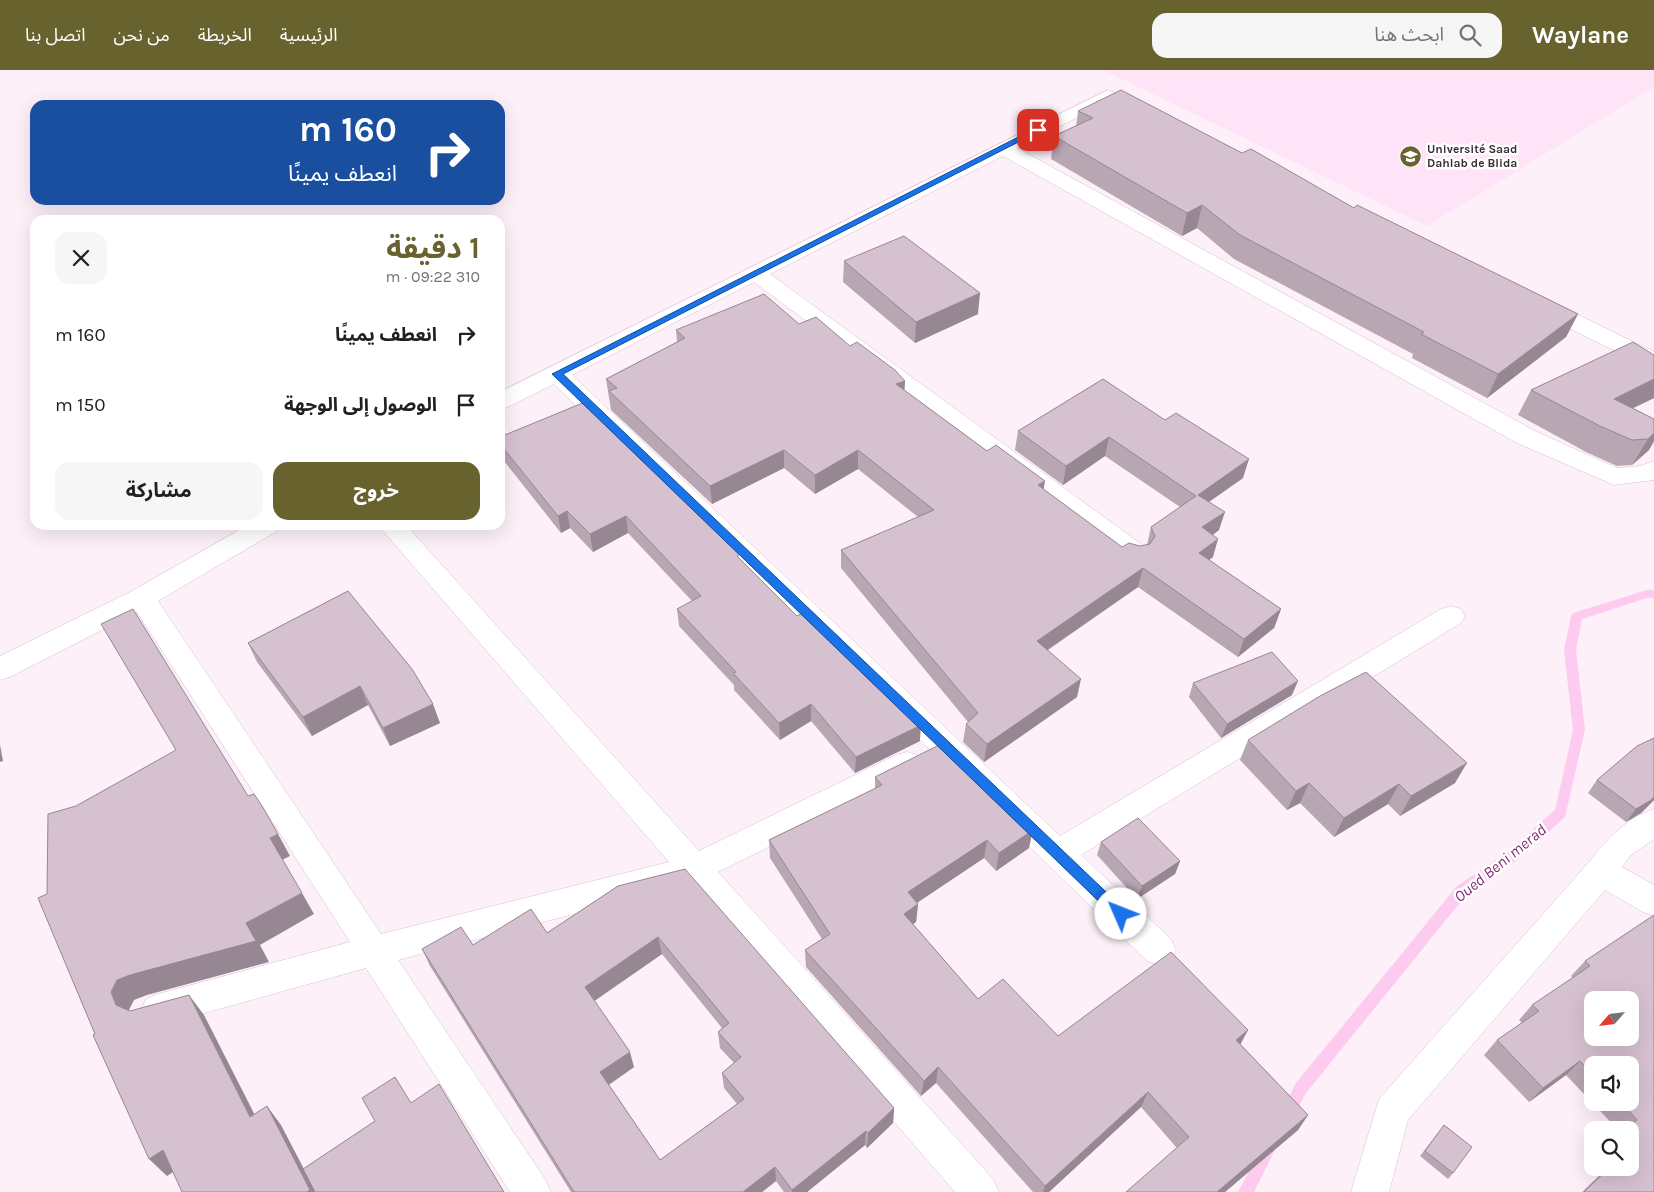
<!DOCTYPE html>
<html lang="ar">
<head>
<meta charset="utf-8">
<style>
  :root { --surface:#fff; --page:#f6f6f6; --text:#202124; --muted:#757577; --accent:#68622e }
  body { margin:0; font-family:Karla,"Noto Sans Arabic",sans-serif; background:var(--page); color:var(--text); direction:rtl; height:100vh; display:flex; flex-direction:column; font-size:19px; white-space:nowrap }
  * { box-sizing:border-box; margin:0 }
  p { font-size:16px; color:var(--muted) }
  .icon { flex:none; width:28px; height:28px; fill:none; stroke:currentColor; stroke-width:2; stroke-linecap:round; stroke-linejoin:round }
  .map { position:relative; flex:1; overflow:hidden; direction:ltr }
  .panel { position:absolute; left:30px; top:145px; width:475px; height:315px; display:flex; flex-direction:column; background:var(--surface); border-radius:15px; box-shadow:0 5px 20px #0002; direction:rtl }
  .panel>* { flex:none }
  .hud { position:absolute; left:30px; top:30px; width:475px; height:105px; border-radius:15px; box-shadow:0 5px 20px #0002; direction:rtl; background:#1a4fa0; color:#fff; overflow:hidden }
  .needle { width:32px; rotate:242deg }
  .tools { position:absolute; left:1584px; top:921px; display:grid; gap:10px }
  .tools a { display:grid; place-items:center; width:55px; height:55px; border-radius:10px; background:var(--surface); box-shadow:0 5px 20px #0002; font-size:25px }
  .pin { position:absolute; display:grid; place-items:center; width:42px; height:42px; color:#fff; margin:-21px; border-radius:10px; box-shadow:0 2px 8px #0006 }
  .me { position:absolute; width:55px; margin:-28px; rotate:314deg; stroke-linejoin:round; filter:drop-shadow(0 0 4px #0008) }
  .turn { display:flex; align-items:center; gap:18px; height:105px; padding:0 25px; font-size:22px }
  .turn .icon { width:65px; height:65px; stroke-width:2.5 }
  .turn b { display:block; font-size:35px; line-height:42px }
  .round { display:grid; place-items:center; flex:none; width:52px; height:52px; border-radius:15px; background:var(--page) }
  .head { display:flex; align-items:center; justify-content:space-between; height:85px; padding:0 25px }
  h1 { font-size:30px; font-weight:700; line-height:38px; color:var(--accent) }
  .action { display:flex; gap:10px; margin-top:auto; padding:10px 25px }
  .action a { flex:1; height:58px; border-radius:15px; background:var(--accent); color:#fff; font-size:20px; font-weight:700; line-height:58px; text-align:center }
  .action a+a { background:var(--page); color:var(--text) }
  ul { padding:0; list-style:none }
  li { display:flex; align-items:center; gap:15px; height:70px; padding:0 25px }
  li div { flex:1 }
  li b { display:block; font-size:19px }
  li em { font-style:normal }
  header { display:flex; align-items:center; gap:30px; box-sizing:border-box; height:70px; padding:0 25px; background:var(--accent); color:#fff }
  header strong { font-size:24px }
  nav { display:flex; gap:28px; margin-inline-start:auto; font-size:18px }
  .search { width:350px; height:45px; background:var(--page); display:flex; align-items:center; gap:12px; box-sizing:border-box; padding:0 18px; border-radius:15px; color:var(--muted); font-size:19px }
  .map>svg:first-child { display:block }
</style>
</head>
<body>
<header>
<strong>Waylane</strong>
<div class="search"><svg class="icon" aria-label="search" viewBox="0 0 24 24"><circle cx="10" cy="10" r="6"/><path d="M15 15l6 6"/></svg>ابحث هنا</div>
<nav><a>الرئيسية</a><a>الخريطة</a><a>من نحن</a><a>اتصل بنا</a></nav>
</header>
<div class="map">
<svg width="1654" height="1122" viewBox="0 0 1654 1122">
  <rect width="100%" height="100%" fill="#fdf0f9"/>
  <path fill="#ffe3f7" d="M1103 0H1654V17L1427 156Z"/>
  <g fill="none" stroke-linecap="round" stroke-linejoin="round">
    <path fill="#fdcbef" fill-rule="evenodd" d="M1647 520H1654V528H1647L1582 549 1576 580 1585 660 1565 747 1516 791 1467 824 1306 1023 1292 1049 1287 1051 1282 1049 1280 1044 1296 1013 1457 816 1506 783 1555 740 1573 660 1564 580 1571 546 1573 543Z
      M1270 1069 1275 1071 1277 1076 1254 1122H1238L1265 1071Z"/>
    <defs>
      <path id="street" d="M1108 20 1151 38 1153 42 1151 46 1144 48 1137 46 1108 32 1017 78 1535 361 1617 398 1640 396 1654 391V410L1614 415 1517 373 1003 86 770 204 1145 477 1149 484 1145 491 1136 493 1127 491 754 212 572 305 1060 766 1441 539 1451 536 1461 539 1465 546 1461 553 1081 785 1171 869 1176 880 1171 891 1159 895 1147 891 554 314 508 337 500 340V322Z
        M1540 228 1548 230 1654 282V298L1646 296 1532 240 1529 235 1532 230Z
        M248 455H281L277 461 158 531 381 864 669 792 378 455H406L699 781 896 685 907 682 918 685 922 694 918 703 718 802 993 1109 999 1122H955L688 814 398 890 545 1109 551 1122H510L366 898 158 956 146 951 141 940 146 929 158 924 350 872 137 542 10 607 0 610V586L132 521Z
        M1654 739V769L1630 786 1622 797 1654 815V846L1643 842 1605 820 1408 1050 1389 1122H1351L1379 1029 1590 791C1607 769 1627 748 1654 739Z"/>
    </defs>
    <use href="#street" stroke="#d5c1cf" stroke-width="1"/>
    <use href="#street" fill="#fff" fill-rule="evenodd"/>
  </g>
  <path fill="#b8a6b3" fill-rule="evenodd" d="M1078 41 1242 83 1354 138 1578 244 1566 267 1487 328 1412 288 1413 284 1234 189 1197 158 1182 166 1051 89 1054 66 1076 57Z
    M844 191 978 244 915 273 843 212Z
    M799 254 850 276 905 311 904 320 987 381 1043 419 1122 477 1140 476 1147 475 1151 457 1180 437 1105 386 1063 415 1015 380 1018 361 1103 309 1243 408 1209 432 1219 460 1213 465V487L1209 490 1281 539 1274 558 1238 587 1138 517 1048 580 1077 627 984 692 963 672 966 654 968 652 841 498V480L918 447 858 399 815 424 784 398 712 434 611 340 606 309 677 272 676 260Z
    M1654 285V328L1633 338 1654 349V371L1649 380 1632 395 1617 396 1586 382 1518 345 1531 320Z
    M500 367 740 490 920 671 855 703 811 651 780 670 734 620V615L679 556 677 539 692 531 628 463 593 482 570 458 561 463 500 386Z
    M348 521 440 653 390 676 368 635 312 666 257 592 248 573Z
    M1193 613 1292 625 1221 668 1189 627Z
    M1654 668V730L1641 743 1626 752 1588 723 1597 710Z
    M1248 670 1455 713 1400 746 1388 734 1334 767 1300 733 1287 740 1240 690Z
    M875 707 1029 778 996 801 984 788 917 833 918 834 916 852 913 854 978 929 1058 966 1248 960 1240 974 1308 1045 1298 1060 1225 1122H1126L1177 1078 1141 1037 1049 1122H1033L936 1013 921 1026 806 897 805 880 822 869 770 788 769 770 875 719Z
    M1101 772 1180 791 1175 804 1137 829 1097 785Z
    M618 816 894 1038 893 1053 867 1078 865 1075 807 1122H784L776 1111 762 1122H571L430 896 422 879 473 875 547 863ZM662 884 722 958 718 962 720 978 734 993 722 1003 724 1018 737 1034 660 1090 609 1015 634 997 594 931Z
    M1654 845V1122H1582L1607 1098H1630V1060H1618L1566 1005 1529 1032 1484 985 1497 970 1522 953 1519 950 1532 935 1573 908 1571 906 1585 891ZM1592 995 1630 1032H1592Z
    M1444 1055 1453 1103 1448 1109 1420 1086Z"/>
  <path fill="#968792" d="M1202 135 1197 158 1182 166 1187 143Z
    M980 223 978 244 915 273 916 252Z
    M1578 244 1566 267 1487 328 1498 304Z
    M1654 309V328L1600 354 1614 329Z
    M905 311 904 329 896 314Z
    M1654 363V371L1649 380 1632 395 1648 369Z
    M1109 367 1105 386 1063 415 1066 396Z
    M784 380V398L712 434 710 416Z
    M858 380V399L815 424V405Z
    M1249 389 1243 408 1193 443 1198 425Z
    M1045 411 1042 429 1038 415Z
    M567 441 570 458 561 463 558 446Z
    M1225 442 1219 460 1197 476 1202 457Z
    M626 446 628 463 593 482 590 464Z
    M1218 469 1213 487 1193 502 1199 483Z
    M1143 498 1138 517 1034 589 1037 571Z
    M1281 539 1274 558 1238 587 1244 569Z
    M1081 609 1077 627 984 692 987 674Z
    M1298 611 1292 625 1221 668 1227 654Z
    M360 616 368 635 312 666 303 647Z
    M433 634 440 653 390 676 383 658Z
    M811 634V651L780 670 779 653Z
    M921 655 920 671 855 703 856 687Z
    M0 675 3 691 0 692Z
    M1467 693 1455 713 1400 746 1411 726Z
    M1309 713 1300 733 1287 740 1296 721Z
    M1399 714 1388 734 1334 767 1344 748Z
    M1654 727V730L1641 743 1626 752 1636 739Z
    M1033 760 1029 778 996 801 999 783Z
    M278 764 290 786 282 790 270 768Z
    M987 770 984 788 906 840 908 822Z
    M1180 791 1175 804 1137 829 1142 816Z
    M302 823 314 844 260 875 269 892 147 925 134 930 128 942 116 935 111 922 117 910 246 853Z
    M918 834 916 852 902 861 904 844Z
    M658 867 662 884 590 934 585 917Z
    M189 925 204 945 265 1065 250 1047Z
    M1248 960 1239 977 1236 970Z
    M630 982 634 997 605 1017 600 1002Z
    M1580 991 1566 1005 1529 1032 1543 1018Z
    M938 997 936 1013 921 1026 924 1011Z
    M1148 1022 1141 1037 1049 1122H1043L1045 1116Z
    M267 1036 281 1055 316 1122H307Z
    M894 1038 893 1053 867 1078 868 1063Z
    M1308 1045 1298 1060 1225 1122H1217Z
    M866 1061 865 1075 807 1122H792V1120Z
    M163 1080 181 1097 167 1106 149 1089Z
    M775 1097 776 1111 762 1122H743Z"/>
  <path fill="#d6c1d0" stroke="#968792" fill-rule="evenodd" d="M1121 20 1242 83 1251 79 1354 138 1357 135 1578 244 1498 304 1421 264 1424 262 1240 165 1202 135 1187 143 1054 66 1093 48 1078 41Z
    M904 166 980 223 916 252 844 191Z
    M764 224 799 254 816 247 850 276 857 272 895 300 905 311 896 314 987 381 996 375 1045 411 1038 415 1122 477 1129 473 1140 476 1150 474 1155 466 1151 457 1196 426 1109 367 1066 396 1018 361 1103 309 1165 350 1176 343 1249 389 1198 425 1225 442 1202 457 1218 469 1199 483 1281 539 1244 569 1143 498 1037 571 1081 609 987 674 966 654 978 643 841 480 934 440 858 380 815 405 784 380 710 416 609 321 617 318 606 309 685 268 676 260Z
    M1633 272 1654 285V309L1614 329 1654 349V363L1648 369 1632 370 1600 356 1531 320Z
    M585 332 686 429 740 484 737 486 797 546 804 542 921 655 856 687 811 634 779 653 733 603 736 602 677 539 701 526 626 446 590 464 567 441 558 446 500 374V367Z
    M348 521 412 599 433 634 383 658 360 616 303 647 248 573Z
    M133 539 248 726 254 724 262 736 278 764 270 768 302 823 246 853 256 871 130 905 117 910 111 922 116 935 130 941 189 925 250 1047 267 1036 310 1120 307 1122H182L163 1080 149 1089 93 965 95 964 38 828 47 824 48 744 76 736 176 680 101 554Z
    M1272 582 1298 611 1227 654 1193 613Z
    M1366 602 1467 693 1411 726 1399 714 1344 748 1309 713 1296 721 1248 670 1320 626Z
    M1654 668V727L1651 730 1636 739 1597 710 1637 676Z
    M943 673 1033 760 999 783 987 770 908 822 918 834 904 844 978 929 1003 909 1058 966 1171 882 1248 960 1236 970 1308 1045 1217 1122H1126L1189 1067 1148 1022 1045 1116 938 997 924 1011 805 880 830 864 769 770 882 715 875 707Z
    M1138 748 1180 791 1142 816 1101 772Z
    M685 799 894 1038 868 1063 866 1061 792 1120 775 1097 743 1122H574L422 879 461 857 473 875 531 839 547 863 618 816ZM658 867 729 953 718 962 741 987 722 1003 744 1029 660 1090 600 1002 630 982 585 917Z
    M1654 845V1122H1584L1609 1098H1630V1060H1623L1637 1050 1621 1032H1630V995H1592V1003L1580 991 1543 1018 1497 970 1539 941 1532 935 1590 896 1585 891ZM1592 930H1630V968H1592Z
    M395 1007 411 1033 439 1014 504 1122H315L303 1099 375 1051 362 1028Z
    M1444 1055 1472 1077 1453 1103 1425 1081Z"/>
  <path fill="#1a73e8" stroke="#114b97" d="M1036 58 1042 60 563 304 1125 840 1127 844 1125 848 1121 850 1116 848 552 304Z"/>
  <defs>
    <symbol id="university-disc" viewBox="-11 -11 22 22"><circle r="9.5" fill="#68622e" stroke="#fff"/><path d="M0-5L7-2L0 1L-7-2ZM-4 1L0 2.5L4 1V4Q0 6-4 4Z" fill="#fff"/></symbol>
  </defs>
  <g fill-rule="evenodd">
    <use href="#university-disc" x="1398" y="74" width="25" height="25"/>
  </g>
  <g text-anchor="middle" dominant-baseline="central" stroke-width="5" stroke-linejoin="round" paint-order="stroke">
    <g font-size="12" font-weight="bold" fill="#352d33" stroke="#fff" text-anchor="start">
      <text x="1427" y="79">Université Saad<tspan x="1427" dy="14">Dahlab de Blida</tspan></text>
    </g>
    <g font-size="16" font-style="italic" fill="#872c76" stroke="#fff">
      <text transform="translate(1500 793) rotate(-39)">Oued Beni merad</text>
    </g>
  </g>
</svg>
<div class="tools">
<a><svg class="needle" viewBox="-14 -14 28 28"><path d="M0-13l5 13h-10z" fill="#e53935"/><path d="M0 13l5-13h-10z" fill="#757577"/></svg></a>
<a><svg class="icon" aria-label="sound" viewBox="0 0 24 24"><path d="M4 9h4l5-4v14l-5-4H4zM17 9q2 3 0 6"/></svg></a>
<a><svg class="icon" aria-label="search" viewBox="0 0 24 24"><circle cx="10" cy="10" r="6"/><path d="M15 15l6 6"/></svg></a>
</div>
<div class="pin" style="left:1038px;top:60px;background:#d93025"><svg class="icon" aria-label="arrive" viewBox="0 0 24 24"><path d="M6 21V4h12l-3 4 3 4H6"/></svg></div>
<svg class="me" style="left:1121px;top:844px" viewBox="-20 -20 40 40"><circle r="19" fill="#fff"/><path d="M0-13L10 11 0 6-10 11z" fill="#1a73e8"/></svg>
<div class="hud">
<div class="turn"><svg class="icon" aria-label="right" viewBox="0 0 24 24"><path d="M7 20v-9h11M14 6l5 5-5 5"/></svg><div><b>160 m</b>انعطف يمينًا</div></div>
</div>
<section class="panel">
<div class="head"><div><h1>1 دقيقة</h1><p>310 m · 09:22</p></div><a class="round"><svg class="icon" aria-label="close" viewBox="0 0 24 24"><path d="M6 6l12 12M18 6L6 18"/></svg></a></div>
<ul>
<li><svg class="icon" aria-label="right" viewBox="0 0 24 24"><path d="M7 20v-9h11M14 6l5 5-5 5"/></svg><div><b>انعطف يمينًا</b></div><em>160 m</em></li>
<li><svg class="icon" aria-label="arrive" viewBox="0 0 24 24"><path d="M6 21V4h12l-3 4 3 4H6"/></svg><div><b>الوصول إلى الوجهة</b></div><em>150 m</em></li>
</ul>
<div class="action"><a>خروج</a><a>مشاركة</a></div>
</section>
</div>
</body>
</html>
